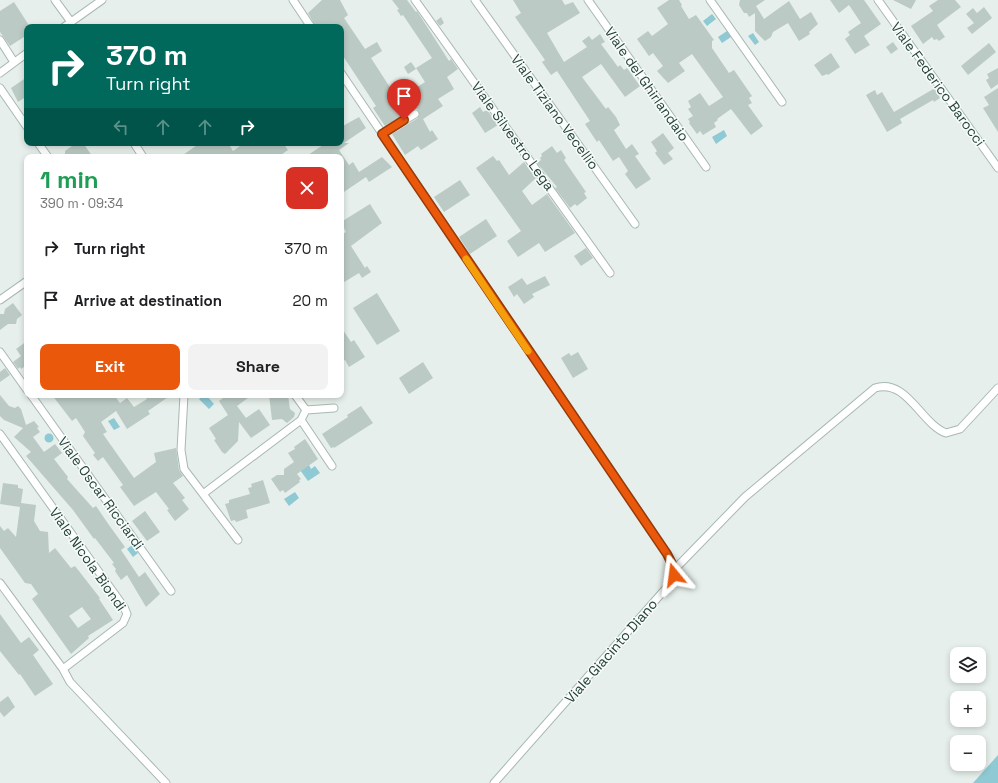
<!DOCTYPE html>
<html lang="en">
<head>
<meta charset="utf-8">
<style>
  :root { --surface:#fff; --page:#f2f2f2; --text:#202124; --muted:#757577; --accent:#ea580c }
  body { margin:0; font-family:"Space Grotesk",sans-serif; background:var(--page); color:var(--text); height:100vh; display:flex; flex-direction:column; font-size:15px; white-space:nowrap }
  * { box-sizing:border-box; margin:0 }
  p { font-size:13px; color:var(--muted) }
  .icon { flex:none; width:22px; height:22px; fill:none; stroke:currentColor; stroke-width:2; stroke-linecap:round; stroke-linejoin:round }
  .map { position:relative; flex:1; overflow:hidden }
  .sheet { position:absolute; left:24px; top:154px; width:320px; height:244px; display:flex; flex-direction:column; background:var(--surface); border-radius:8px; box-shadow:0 2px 6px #0003 }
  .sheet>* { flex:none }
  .banner { position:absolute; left:24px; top:24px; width:320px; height:122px; border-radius:8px; box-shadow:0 2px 6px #0003; background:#00695c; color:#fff; overflow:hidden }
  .buttons { position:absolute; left:950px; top:647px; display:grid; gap:8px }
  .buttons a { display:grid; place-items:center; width:36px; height:36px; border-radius:8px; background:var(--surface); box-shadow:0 2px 6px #0003; font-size:20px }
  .pin { position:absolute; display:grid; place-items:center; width:34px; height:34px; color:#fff; margin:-41px -17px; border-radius:50% 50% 50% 0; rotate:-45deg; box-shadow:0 0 4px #0007 }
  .pin .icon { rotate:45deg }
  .me { position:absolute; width:44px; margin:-22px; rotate:344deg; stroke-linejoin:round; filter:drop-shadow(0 0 3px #0008) }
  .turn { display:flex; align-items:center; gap:14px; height:84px; padding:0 16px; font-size:18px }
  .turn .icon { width:52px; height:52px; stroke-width:2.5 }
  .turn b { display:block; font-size:28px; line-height:34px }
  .lanes { display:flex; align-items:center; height:38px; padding:0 16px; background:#0003; justify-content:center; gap:20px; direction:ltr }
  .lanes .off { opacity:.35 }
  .round { display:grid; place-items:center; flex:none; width:42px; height:42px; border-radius:8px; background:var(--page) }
  .overview { display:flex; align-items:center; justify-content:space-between; height:68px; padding:0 16px }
  h1 { font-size:24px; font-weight:600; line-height:30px; color:#1e9e55 }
  .cta { display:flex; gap:8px; margin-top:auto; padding:8px 16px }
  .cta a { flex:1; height:46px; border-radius:8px; background:var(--accent); color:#fff; font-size:16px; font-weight:600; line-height:46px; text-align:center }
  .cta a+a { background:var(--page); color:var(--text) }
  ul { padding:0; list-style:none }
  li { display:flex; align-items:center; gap:12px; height:52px; padding:0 16px }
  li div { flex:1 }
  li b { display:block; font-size:15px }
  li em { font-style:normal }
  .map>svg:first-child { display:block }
</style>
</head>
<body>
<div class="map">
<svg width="998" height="783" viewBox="0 0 998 783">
  <rect width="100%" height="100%" fill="#e6efeb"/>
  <path fill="#8ec9d4" d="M712 14 716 19 707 26 703 21Z
    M727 31 731 37 722 43 718 37Z
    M753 33 759 42 755 45 748 36Z
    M724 130 727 136 716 144 712 137Z
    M204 395H206L214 404 209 409 199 399Z
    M114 418 120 427 114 430 108 421Z
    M44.5 438a4.5 4.5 0 1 1 9 0a4.5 4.5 0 1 1-9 0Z
    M309 465 311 469 315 466 320 473 308 481 300 470Z
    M295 492 299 498 289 506 284 499Z
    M132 545 138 553 133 557 127 549Z
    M998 755V783H973Z"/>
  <path fill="#bbcac4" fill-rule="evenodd" d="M322 0H340L348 15 344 18 365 49 377 42 382 51 371 58 393 92 398 89 402 97 425 82 416 68 432 58 403 15 401 16 397 10 399 9 392 0H407L416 12 417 11 449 61 451 59 458 69 447 77 454 89 438 99 443 106 423 119 430 132 432 130 438 139 421 150 418 146 405 155 392 134 418 118 419 112 417 109 412 110 385 126 373 108 376 106 341 53V27H316L308 13Z
    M513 0H562L565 5 573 2 580 13 547 33 564 62 587 47 582 41 589 36 592 40 600 34 605 42 601 44 618 67 620 65 624 70 627 68 640 86 625 97 601 64 582 77 606 109 608 107 616 117 620 125 614 130 626 149 632 144 639 154 635 156 651 179 636 189 625 174 628 171 619 157 613 161 599 140 597 142 585 124 590 121 557 71 551 75 542 62 545 60 515 17 521 13Z
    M669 0H679L682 5 681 6 689 19 696 15 714 40 712 41V48L729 73 734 70 752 96 749 98 752 103 748 105 763 126 751 135 731 109 717 119 718 120 714 123 716 127 703 135 700 131 697 134 689 123 690 122 688 119 693 116 688 109 691 107 688 101 700 93 709 106 723 97 692 54 679 63 685 71 668 83 657 71 663 66 653 53 649 56 637 39 648 31 652 36 668 24 657 8Z
    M740 0H765L756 6 764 19 789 1 800 19 811 12 818 24 809 32 810 34 799 41 788 23 773 32 771 37 765 41 755 31V13L749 17 747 13H744L739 5Z
    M830 0H864L881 24 864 36 870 45 855 54 845 39 850 35 848 32 861 23 849 5 839 13Z
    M893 0H916L911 9Z
    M938 0H955L961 7 937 25 945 37 939 41 937 39 934 40 932 37 923 44 911 26 933 11 929 6Z
    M14 2 30 27H27V35L10 46 0 32V11Z
    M984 7 992 18 972 34 967 28 974 23 966 14 973 8 977 13Z
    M441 17 444 23 440 26 436 21Z
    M893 42 898 49 891 54 886 47Z
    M989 43 996 52 968 75 961 66Z
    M831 53 840 67 828 75 827 74 822 76 814 65Z
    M411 62 416 69 408 74 404 67Z
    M998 68V84L991 89 986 80 989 78 987 74Z
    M27 77V96L18 102 11 88Z
    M935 88 940 98 934 102 933 100 900 119 902 123 887 132 866 95 875 90 877 95 882 92 894 112Z
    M998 88V132L983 108 989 105 984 97Z
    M480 107 483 112 487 110 498 125 485 133 472 113Z
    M359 117 366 128 344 143H349L339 150 349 165 353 162 359 172 382 157 392 167 369 182 366 177 341 194V157H305L326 143H341V127Z
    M663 133 674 148 668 153 673 159 664 165 655 153 657 151 651 142Z
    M76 143H83L93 157H65V151Z
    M200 143H228L233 151 244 143H283L288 150 278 157H180Z
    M552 146 557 153 561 150 566 158 564 160 586 192 584 193 587 198 577 206 575 204 570 208 555 188 557 187 537 163 541 160 540 158 542 156 541 154Z
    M493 156 497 161 499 160 509 175 524 162 536 178 522 191 532 205 547 194 575 233 545 252 539 243 518 257 507 241 521 231 476 168Z
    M460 180 470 195 444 212 434 197Z
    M370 204 382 223 351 246 365 268 367 266 371 272 362 278 359 273 341 284V235L346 232 341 222Z
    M486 219 497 236 470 254 459 237Z
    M586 248 593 258 581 266 574 256Z
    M545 276 550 285 532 294 534 297 524 304 517 294 514 297 508 287 522 278 527 285Z
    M377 293 400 331 377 345 353 308Z
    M13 303 22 315 17 319 16 324H8L0 330V314H4L5 309Z
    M341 327 351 342 354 340 365 357 349 367 345 360 341 362Z
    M27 341V365L21 369 20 367 18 369 13 362 21 356 16 349Z
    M578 352 588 369 573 378 561 358 569 353 571 356Z
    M423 362 433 378 409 394 399 378Z
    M5 368 10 375 0 382V372Z
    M0 395 9 406 15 408 18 406 21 409 26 425 34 421 39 427 37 428 40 432 33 437 44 452 55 444 62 453 54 459 68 477 67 479 93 508 96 506 109 525 125 547 121 550 139 577 145 572 160 594 146 607 127 575 121 580 115 571 116 569 112 564 114 563 95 538 94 539 73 510 26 456 31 452 14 437 23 428 4 420 0 416Z
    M52 395H114L120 403 127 398 134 407 147 399 144 395H171L148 411 150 414 127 429 116 411 101 422 107 432 103 434 134 478 156 462 154 453 176 448 179 470 183 476 173 483 185 498 182 500 189 509 175 521 167 510 169 509 156 492 134 506 120 487 123 485 103 457 98 461 93 455 95 453 83 436 85 432 76 418 72 421Z
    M221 395H252L237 406 246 418 259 409 270 425 251 438 239 422 238 441 225 454 222 452 214 440 216 439 209 428 228 415 219 401 223 398Z
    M269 395H288L290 409 295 413 294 417 287 423 282 419 272 420Z
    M361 406 373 423 334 448V447L331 448 322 434 348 417 347 415Z
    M305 439 318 459 297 474 301 479 299 480 300 482 285 493 283 490 280 492 271 479 277 475H284V469L294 462 288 453 295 449 294 447Z
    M263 480 270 503 246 510 248 518 236 522 235 520 231 521 225 504 229 503V500L250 494 248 488 252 487 251 484Z
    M3 483 18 485V488L23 489 21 503 36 505 34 521 40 531 48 532 49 553 55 548 71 568 75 566 100 598 99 599 113 620 88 636 89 638 71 654 32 599 38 594 31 584 25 583 0 548V526L4 531 8 528 16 537 20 507 0 504ZM82 607 91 619 78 628 69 616Z
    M145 511 160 532 147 541 132 521Z
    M0 614 21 643 29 637 39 650 33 655 53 684 35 696 20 674 19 675 0 651Z
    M8 696 15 707 4 717 0 712V702Z"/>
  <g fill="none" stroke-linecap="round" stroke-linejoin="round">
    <defs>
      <path id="minor" d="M55 0 71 22
        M293 0 311 27
        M415 0 610 273
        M475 0 635 224
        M588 0 706 167
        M710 0 782 102
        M878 0 998 168
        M64 27 102 0
        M0 40 14 62
        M0 73 27 53
        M341 73 667 553C674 565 677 574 668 586L494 783
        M0 88 27 127
        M382 134 415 114
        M38 143 48 157
        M134 143 143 157
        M0 300 27 281
        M0 352 27 390
        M31 395 171 591
        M184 395 181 450 184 469 238 540
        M295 395 306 410
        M301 420 332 466
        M0 434 124 607 127 614 123 623 63 669
        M203 494 301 420 306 410 334 408
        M674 570 745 497 875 388C907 378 921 424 946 433L960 429 998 388
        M0 583 63 669 70 682 166 783"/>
    </defs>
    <use href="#minor" stroke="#a8b8b2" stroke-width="9"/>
    <use href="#minor" stroke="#fff" stroke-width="7"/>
  </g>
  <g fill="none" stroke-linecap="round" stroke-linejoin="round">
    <defs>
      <path id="route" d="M404 120 382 134 667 554 672 564 674 575"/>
    </defs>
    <use href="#route" stroke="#983908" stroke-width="10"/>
    <use href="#route" stroke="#ea580c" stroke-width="7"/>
    <path stroke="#f59e0b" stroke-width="7" d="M466 259 528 351"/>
  </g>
  <g text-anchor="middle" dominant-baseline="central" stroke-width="3" stroke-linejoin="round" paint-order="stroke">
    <g font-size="14" fill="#24423a" stroke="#f7fbf9">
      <text transform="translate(647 84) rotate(55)">Viale del Ghirlandaio</text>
      <text transform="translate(938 84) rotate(54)">Viale Federico Barocci</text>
      <text transform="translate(555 112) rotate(54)">Viale Tiziano Vecellio</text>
      <text transform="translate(513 136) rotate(54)">Viale Silvestro Lega</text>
      <text transform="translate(101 493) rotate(54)">Viale Oscar Ricciardi</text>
      <text transform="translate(88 559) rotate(55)">Viale Nicola Biondi</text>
      <text transform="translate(611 651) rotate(-49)">Viale Giacinto Diano</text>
    </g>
  </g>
</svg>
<div class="buttons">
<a><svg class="icon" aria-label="layers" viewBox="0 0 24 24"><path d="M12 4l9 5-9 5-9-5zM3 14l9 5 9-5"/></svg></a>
<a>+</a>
<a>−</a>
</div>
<div class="pin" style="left:404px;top:120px;background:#d93025"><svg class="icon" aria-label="arrive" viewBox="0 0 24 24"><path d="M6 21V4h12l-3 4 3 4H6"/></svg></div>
<svg class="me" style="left:674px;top:575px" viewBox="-20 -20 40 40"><path d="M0-17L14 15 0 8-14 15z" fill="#ea580c" stroke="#fff" stroke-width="4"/></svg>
<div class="banner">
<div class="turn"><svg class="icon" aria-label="right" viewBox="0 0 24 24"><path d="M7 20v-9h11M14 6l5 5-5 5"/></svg><div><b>370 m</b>Turn right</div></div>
<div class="lanes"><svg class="icon off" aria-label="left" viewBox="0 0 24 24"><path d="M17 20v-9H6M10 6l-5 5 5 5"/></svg><svg class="icon off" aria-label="ahead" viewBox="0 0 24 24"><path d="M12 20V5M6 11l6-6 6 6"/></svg><svg class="icon off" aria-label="ahead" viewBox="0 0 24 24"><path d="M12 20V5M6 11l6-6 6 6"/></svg><svg class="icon" aria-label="right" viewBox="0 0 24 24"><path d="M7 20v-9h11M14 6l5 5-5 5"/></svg></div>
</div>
<section class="sheet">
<div class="overview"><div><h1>1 min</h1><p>390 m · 09:34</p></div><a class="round" style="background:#d93025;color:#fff"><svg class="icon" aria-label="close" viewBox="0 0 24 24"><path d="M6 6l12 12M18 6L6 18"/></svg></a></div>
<ul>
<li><svg class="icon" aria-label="right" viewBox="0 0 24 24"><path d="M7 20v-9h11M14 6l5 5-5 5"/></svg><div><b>Turn right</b></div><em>370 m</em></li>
<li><svg class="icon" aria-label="arrive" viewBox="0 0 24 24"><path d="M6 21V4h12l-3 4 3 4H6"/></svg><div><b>Arrive at destination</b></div><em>20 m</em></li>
</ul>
<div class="cta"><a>Exit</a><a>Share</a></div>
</section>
</div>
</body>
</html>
